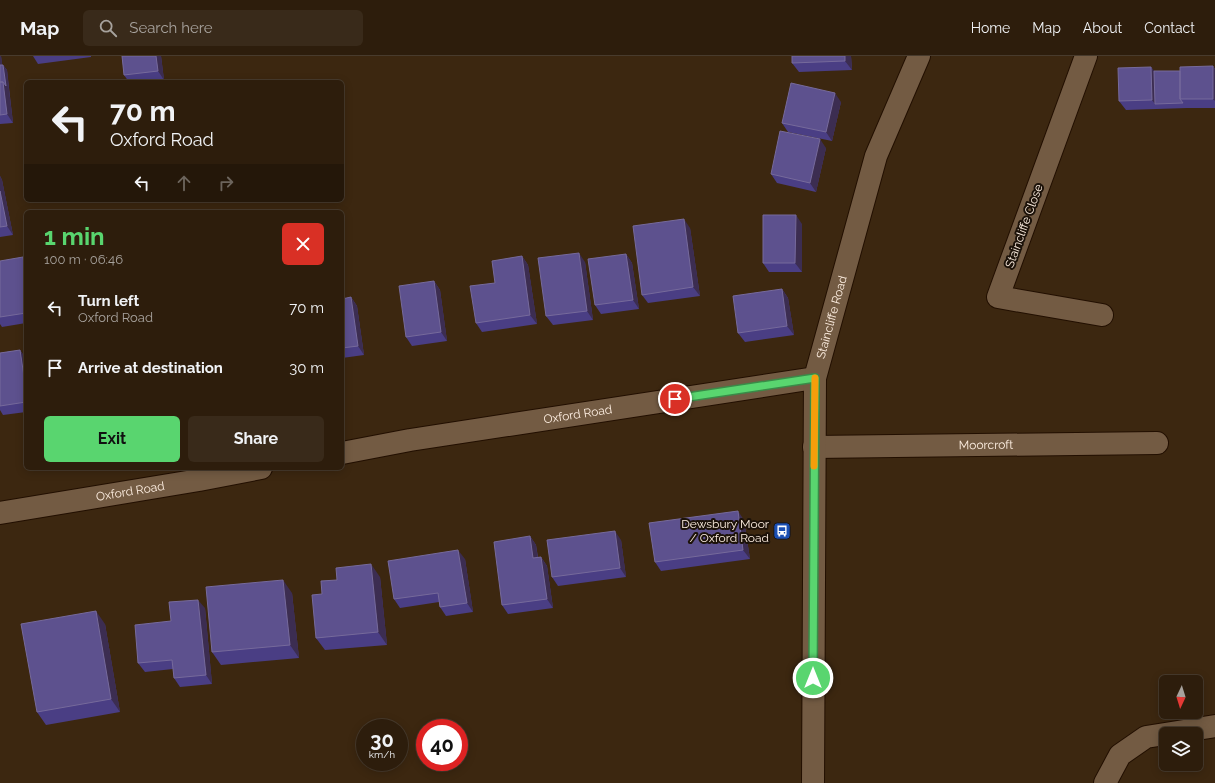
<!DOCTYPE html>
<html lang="en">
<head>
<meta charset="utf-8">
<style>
  :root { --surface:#2d1d0c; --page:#392a1a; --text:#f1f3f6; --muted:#a7a29d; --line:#483b2d; --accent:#59d56f }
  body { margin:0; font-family:Raleway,sans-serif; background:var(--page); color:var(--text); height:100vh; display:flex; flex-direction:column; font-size:15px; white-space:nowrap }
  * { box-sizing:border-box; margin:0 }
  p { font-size:13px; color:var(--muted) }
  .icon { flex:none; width:22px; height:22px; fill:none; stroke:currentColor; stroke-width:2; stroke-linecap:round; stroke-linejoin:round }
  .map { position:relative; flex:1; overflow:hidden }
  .panel { position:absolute; left:24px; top:154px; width:320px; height:260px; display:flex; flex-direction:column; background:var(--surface); border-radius:6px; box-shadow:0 2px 10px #0003,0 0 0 1px var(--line) }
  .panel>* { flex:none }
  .hud { position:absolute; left:24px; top:24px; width:320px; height:122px; border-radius:6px; box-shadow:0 2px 10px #0003,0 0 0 1px var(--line); background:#2d1d0c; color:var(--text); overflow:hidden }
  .needle { width:26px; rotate:184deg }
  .tools { position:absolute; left:1159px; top:619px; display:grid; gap:8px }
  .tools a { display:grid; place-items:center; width:44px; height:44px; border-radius:6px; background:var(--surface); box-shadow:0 2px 10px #0003,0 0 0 1px var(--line); font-size:20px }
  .speed { position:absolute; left:356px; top:663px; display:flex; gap:8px; font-size:20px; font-weight:700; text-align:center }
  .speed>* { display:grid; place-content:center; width:52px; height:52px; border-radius:50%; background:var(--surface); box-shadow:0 2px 10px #0003,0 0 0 1px var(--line); line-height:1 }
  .speed small { font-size:10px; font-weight:400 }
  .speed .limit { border:6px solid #d22; background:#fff; color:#111 }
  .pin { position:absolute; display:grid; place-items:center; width:34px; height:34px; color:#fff; margin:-17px; border:2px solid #fff; border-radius:50%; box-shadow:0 1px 4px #0007 }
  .me { position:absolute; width:44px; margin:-22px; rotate:0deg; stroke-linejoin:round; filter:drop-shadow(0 0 3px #0008) }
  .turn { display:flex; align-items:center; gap:14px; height:84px; padding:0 20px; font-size:18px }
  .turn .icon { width:52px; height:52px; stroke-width:2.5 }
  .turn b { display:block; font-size:28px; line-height:34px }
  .lanes { display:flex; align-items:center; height:38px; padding:0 20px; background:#0003; justify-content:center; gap:20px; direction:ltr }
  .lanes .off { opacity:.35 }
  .round { display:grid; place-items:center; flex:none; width:42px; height:42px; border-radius:6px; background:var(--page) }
  .headline { display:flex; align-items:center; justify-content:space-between; height:68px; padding:0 20px }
  h1 { font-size:24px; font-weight:700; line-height:30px; color:var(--accent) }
  .action { display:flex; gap:8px; margin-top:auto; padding:8px 20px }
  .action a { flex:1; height:46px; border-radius:6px; background:var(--accent); color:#111; font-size:16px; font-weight:700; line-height:46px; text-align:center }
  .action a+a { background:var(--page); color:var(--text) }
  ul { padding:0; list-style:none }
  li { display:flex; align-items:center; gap:12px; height:60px; padding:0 20px }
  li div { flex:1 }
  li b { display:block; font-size:15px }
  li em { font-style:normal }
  header { display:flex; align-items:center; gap:24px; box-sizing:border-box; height:56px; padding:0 20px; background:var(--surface); border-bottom:1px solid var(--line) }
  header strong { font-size:19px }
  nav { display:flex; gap:22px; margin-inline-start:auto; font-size:14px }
  .search { width:280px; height:36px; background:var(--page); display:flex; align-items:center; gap:10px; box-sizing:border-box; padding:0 14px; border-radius:6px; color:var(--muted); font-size:15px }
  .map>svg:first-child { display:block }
</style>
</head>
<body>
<header>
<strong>Map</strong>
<div class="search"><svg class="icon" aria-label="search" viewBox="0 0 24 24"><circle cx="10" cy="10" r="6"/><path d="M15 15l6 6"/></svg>Search here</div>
<nav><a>Home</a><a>Map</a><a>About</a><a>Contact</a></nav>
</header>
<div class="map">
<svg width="1215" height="727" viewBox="0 0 1215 727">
  <rect width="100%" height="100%" fill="#3c2710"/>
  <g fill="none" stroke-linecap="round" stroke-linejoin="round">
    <defs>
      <g id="minor">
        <path d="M1086 0 998 241 1102 259"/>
        <path id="s1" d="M814 391 1157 387"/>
        <path id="s2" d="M342 397 410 384 815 322"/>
        <path id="s3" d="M0 457 199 424 261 412"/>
        <path d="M1105 727 1120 699 1146 681 1215 670"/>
      </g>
      <g id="tertiary">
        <path id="s4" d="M813 727 815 322 876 100 919 0"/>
      </g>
    </defs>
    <use href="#minor" stroke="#220f00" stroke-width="24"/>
    <use href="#tertiary" stroke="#220f00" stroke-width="24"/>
    <use href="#minor" stroke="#735b43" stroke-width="22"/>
    <use href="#tertiary" stroke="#735b43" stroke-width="22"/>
  </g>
  <path fill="#4a3e84" d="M0 0H1L2 9H3L7 14 13 67 0 68Z
    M33 0H91V1L38 8Z
    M122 0H161L164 24 144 26H129L124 19Z
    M792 0H851L852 14 799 16 792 7Z
    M1213 10 1215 13V52H1187L1126 54 1119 45 1151 11 1154 15H1180Z
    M841 46 832 85 788 76 782 67Z
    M826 92 816 136 777 127 771 118Z
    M0 120 2 124 13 179 0 181Z
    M802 168V216H769L763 207Z
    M690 172 700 240 648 247 642 239Z
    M626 198 632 207 639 253 601 258 595 249Z
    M522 200 528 209 537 268 482 276 476 267 495 227Z
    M0 205 26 206V267L2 271 0 268Z
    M585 206 593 264 553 269 546 260Z
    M434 225 440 234 447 285 412 290 406 281Z
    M782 233 788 242 794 279 745 286 738 277Z
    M351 241 357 250 364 299 342 302V243Z
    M20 294 26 303V356L3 359 0 354V297Z
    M744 464 750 503 661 515 655 506Z
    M530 480 536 489 538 501H541L547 510 553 552 508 558 502 549Z
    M621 484 626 521 558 530 552 521Z
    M465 503 473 556 446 560 440 551 439 546 400 552 394 543Z
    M380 521 387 589 325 594 316 582 322 538Z
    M292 537 299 602 221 609 212 596Z
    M205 552 212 628 180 631 174 622 173 613 145 616 138 607 171 565Z
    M105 568 120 656 46 669 37 656Z"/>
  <path fill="#3c2d51" d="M0 0H1L3 14 0 11Z
    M156 0H161L164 24 158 15Z
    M845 0H851L852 14 845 5Z
    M3 9 7 14 9 34 6 30Z
    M1213 10 1215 13V45L1213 43Z
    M1151 11 1158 20 1155 48 1152 44Z
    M3 26 9 34 13 67 7 58Z
    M835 37 841 46 832 85 826 76Z
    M820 83 826 92 816 136 810 127Z
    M0 120 2 124 13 179 7 170 0 135Z
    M796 159 802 168V216L795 207Z
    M684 163 690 172 700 240 693 231Z
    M579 197 585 206 593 264 587 255Z
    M626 198 632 207 639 253 633 244Z
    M522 200 528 209 537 268 530 259Z
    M23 201 26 206V222Z
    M434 225 440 234 447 285 441 276Z
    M782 233 788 242 794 279 787 270Z
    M351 241 357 250 364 299 358 290Z
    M20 294 26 303V334Z
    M738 455 744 464 750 503 743 494Z
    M615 475 621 484 626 521 620 512Z
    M530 480 536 489 539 511 533 502Z
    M458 494 465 503 473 556 467 547Z
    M541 501 547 510 553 552 547 543Z
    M371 508 380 521 387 589 378 576Z
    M283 524 292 537 299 602 290 589Z
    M198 544 205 552 212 628 206 619Z
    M96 555 105 568 120 656 111 643Z"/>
  <path fill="#5d518e" stroke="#766a9b" d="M122 0H156L158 15 124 19Z
    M792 0H845V5L792 7Z
    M0 9H3L6 30 3 26H0Z
    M1213 10V43H1180V11Z
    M1151 11 1152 44 1119 45 1118 12Z
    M1154 15H1180V43L1183 47 1155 48Z
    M0 26H3L7 58 0 59Z
    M791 27 835 37 826 76 782 67Z
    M780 75 820 83 810 127 771 118Z
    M0 135 7 170 0 171Z
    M763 159H796L795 207H763Z
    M684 163 693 231 642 239 633 170Z
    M579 197 587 255 546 260 538 202Z
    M626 198 633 244 595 249 588 203Z
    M522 200 530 259 476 267 470 230 495 227 492 205Z
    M23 201 26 222V257L0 261V205Z
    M434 225 441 276 406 281 399 230Z
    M782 233 787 270 738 277 733 240Z
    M351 241 358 290 342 292V243Z
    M20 294 26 334V346L0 350V297Z
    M738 455 743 494 655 506 649 467Z
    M615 475 620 512 552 521 547 484Z
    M530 480 533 502 541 501 547 543 502 549 494 486Z
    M458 494 467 547 440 551 438 537 394 543 388 505Z
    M371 508 378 576 316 582 312 539 322 538 321 525 337 524 336 512Z
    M283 524 290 589 212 596 206 531Z
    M198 544 206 619 174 622 172 604 138 607 135 569 171 565 169 546Z
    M96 555 111 643 37 656 21 568Z"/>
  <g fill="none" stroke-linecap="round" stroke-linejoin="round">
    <defs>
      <path id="route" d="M675 343 815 322 813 622"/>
    </defs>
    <use href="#route" stroke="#3a8a48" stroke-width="10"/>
    <use href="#route" stroke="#59d56f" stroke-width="7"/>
    <path stroke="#f59e0b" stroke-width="7" d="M814 410 815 322"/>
  </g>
  <defs>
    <symbol id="bus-square" viewBox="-11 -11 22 22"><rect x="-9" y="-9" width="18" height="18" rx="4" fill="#1a4fb4" stroke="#1c1209"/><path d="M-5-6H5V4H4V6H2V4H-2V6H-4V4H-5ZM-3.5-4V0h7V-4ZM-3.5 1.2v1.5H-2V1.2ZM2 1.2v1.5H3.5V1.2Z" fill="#fff"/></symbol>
  </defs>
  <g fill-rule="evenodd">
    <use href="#bus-square" x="772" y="465" width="20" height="20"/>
  </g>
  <g text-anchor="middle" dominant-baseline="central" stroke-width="4" stroke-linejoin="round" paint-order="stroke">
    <g font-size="12" fill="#feefe2" stroke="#1c1209">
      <text transform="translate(1024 170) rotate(-70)">Staincliffe Close</text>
      <text stroke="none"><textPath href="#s4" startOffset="468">Staincliffe Road</textPath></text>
      <text stroke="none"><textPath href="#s2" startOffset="239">Oxford Road</textPath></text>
      <text stroke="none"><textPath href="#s1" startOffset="172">Moorcroft</textPath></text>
      <text stroke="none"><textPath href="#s3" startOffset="132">Oxford Road</textPath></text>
    </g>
    <g font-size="12" fill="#feefe2" stroke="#1c1209" text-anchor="end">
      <text x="769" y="468">Dewsbury Moor<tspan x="769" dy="14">/ Oxford Road</tspan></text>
    </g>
  </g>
</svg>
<div class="tools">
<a><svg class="needle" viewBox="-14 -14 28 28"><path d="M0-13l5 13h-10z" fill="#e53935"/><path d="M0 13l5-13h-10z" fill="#a7a29d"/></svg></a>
<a><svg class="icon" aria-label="layers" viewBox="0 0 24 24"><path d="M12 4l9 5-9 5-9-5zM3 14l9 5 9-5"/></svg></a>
</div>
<div class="speed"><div>30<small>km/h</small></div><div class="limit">40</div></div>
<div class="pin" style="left:675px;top:343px;background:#d93025"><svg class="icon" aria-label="arrive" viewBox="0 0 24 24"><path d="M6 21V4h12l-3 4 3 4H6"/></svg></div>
<svg class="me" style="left:813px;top:622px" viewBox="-20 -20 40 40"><circle r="17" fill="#59d56f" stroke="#fff" stroke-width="3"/><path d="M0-11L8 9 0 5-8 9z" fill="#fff"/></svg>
<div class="hud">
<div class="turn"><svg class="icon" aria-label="left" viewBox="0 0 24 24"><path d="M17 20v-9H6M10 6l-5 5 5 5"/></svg><div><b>70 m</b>Oxford Road</div></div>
<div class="lanes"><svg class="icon" aria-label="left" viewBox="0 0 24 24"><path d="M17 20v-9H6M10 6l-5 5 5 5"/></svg><svg class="icon off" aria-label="ahead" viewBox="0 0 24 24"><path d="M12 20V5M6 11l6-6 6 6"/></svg><svg class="icon off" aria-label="right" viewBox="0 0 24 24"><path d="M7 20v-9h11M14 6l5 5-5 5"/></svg></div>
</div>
<section class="panel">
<div class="headline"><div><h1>1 min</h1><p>100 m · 06:46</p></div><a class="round" style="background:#d93025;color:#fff"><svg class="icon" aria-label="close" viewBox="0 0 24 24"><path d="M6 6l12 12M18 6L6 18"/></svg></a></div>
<ul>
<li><svg class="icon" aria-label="left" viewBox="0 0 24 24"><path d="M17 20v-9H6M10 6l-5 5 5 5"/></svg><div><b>Turn left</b><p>Oxford Road</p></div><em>70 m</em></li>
<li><svg class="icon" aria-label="arrive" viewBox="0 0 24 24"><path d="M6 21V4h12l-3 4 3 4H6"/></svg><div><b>Arrive at destination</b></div><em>30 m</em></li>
</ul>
<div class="action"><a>Exit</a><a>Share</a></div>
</section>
</div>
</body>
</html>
